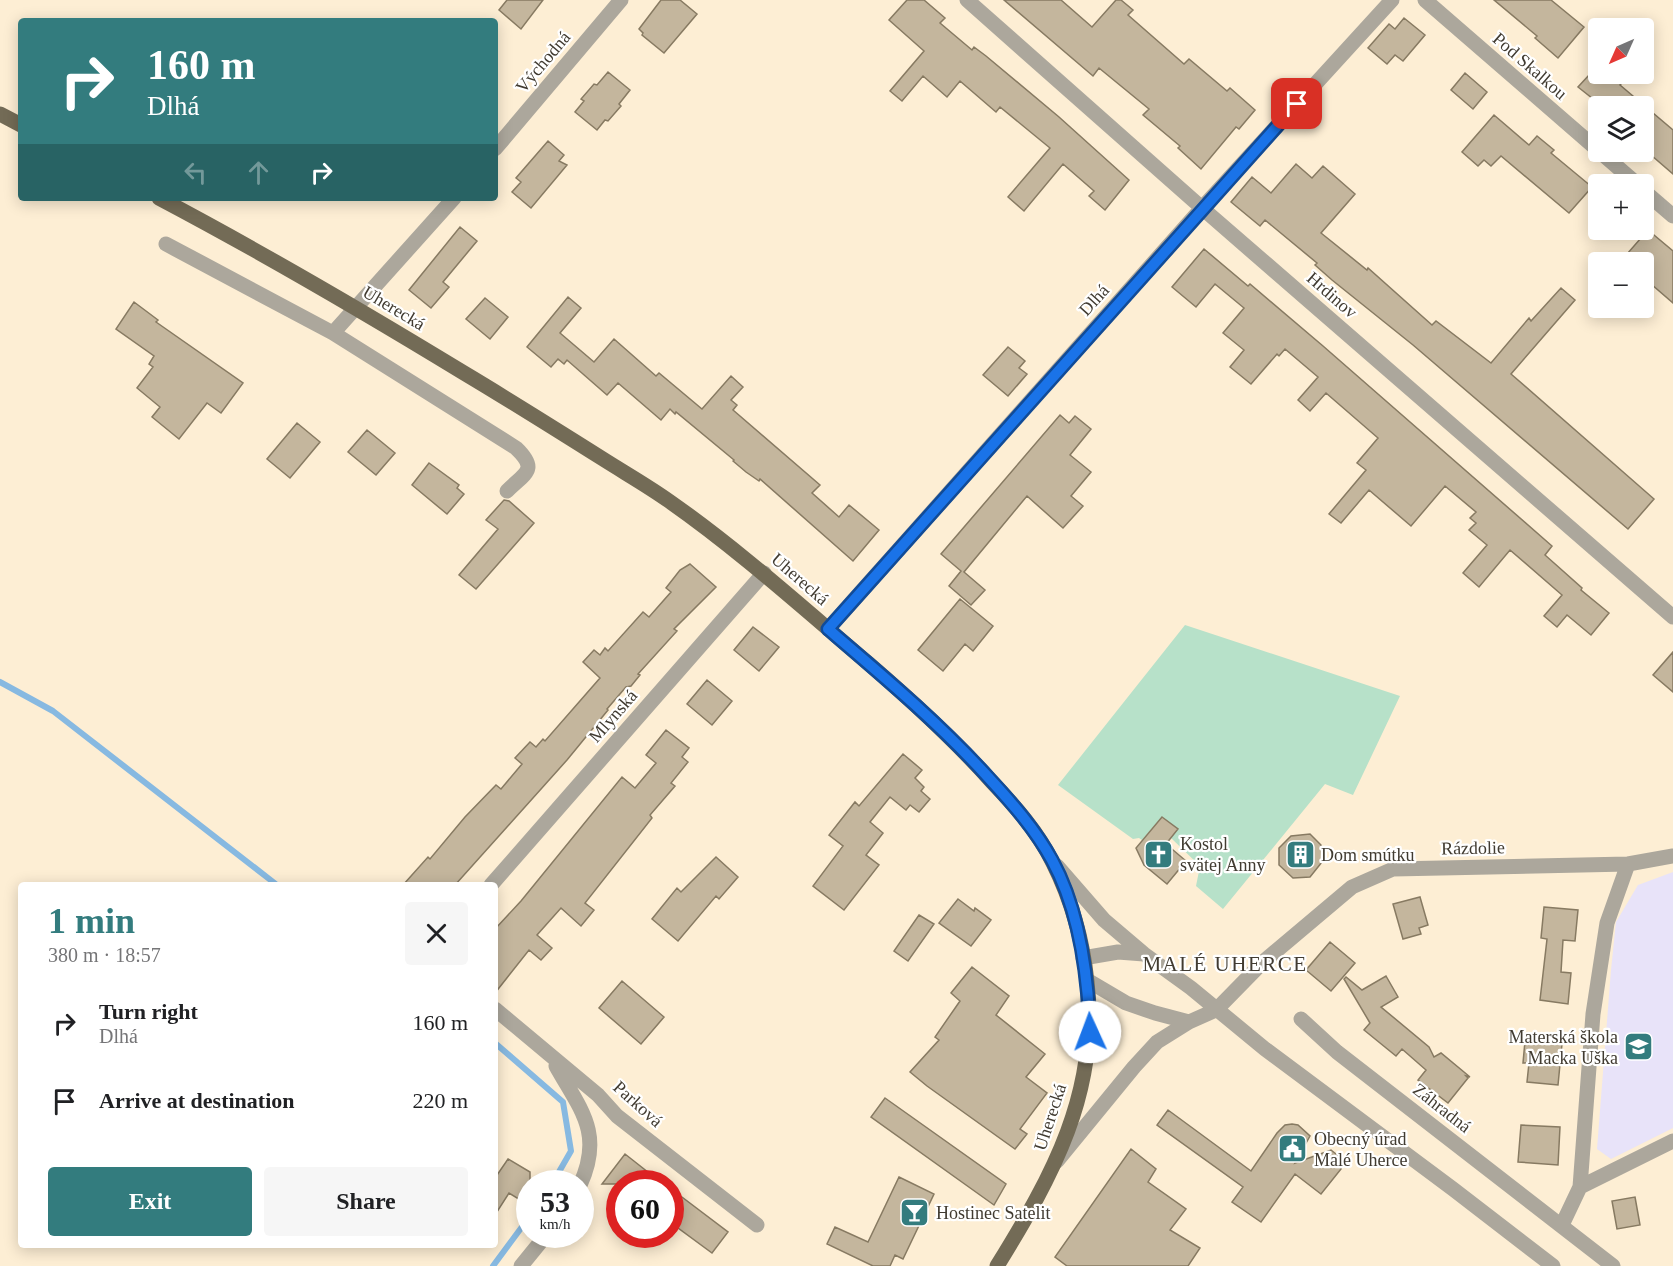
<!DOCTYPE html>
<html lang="en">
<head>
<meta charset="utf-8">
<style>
  :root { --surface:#fff; --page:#f6f6f6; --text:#202124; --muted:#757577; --accent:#337c7e }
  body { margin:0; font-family:Georgia,serif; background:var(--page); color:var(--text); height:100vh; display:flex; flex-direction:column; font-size:22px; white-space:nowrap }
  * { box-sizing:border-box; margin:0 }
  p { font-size:20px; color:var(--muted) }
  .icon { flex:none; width:33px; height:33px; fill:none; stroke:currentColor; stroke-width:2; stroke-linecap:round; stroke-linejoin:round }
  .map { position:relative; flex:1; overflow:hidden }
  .panel { position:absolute; left:18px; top:882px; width:480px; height:366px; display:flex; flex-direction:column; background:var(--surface); border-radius:6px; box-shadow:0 3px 15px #0003 }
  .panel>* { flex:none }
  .top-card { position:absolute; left:18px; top:18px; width:480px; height:183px; border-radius:6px; box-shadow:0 3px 15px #0003; background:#337c7e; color:#fff; overflow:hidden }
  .needle { width:39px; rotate:225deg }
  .buttons { position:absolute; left:1588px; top:18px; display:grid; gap:12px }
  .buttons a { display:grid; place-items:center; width:66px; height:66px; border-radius:6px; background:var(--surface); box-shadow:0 3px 15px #0003; font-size:30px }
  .speed { position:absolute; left:516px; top:1170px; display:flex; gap:12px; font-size:30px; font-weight:700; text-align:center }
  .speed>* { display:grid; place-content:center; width:78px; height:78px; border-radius:50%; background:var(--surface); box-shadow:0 3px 15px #0003; line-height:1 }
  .speed small { font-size:15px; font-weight:400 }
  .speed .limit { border:9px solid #d22; background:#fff; color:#111 }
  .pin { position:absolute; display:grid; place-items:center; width:51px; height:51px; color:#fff; margin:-26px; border-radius:12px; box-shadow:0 3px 9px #0006 }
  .me { position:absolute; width:66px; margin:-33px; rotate:358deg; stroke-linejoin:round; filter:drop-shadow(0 0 4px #0008) }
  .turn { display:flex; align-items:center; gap:21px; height:126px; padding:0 30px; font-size:27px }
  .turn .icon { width:78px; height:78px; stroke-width:2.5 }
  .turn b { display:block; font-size:42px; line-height:51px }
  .lanes { display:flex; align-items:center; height:57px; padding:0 30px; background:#0003; justify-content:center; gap:30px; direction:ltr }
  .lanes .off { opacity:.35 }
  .round { display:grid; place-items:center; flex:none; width:63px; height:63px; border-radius:6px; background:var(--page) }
  .headline { display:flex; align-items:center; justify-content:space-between; height:102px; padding:0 30px }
  h1 { font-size:36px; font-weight:700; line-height:45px; color:var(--accent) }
  .action { display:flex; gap:12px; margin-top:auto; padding:12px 30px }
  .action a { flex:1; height:69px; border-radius:6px; background:var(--accent); color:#fff; font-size:24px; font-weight:700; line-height:69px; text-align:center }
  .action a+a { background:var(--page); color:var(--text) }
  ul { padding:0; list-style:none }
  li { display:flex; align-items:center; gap:18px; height:78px; padding:0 30px }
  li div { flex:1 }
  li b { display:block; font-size:22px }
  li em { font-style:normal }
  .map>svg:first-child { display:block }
</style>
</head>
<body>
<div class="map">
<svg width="1673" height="1266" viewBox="0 0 1673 1266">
  <rect width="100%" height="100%" fill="#fdeed4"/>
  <path fill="#e8e3f9" d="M1673 872V1128L1611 1159 1597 1149 1611 970 1616 922 1638 885Z"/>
  <path fill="#b7e1c9" d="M1185 625 1400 696 1353 795 1325 784 1223 909 1196 886 1200 866 1171 838 1160 819 1142 840 1139 838 1133 839 1058 785Z"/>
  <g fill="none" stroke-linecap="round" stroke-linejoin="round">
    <path stroke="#87b9e1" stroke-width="6" d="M0 682 53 711 277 885
      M495 1043 563 1102 571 1151 552 1184
      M493 1266 530 1216"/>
  </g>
  <path fill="#c4b69d" stroke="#877a62" stroke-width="1.5" d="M507 0H543L521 29 499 10Z
    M661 0H680L697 14 664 53 642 35 643 33 639 29Z
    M907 0H924L945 18 940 23 972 50 974 47 986 56 1059 117 1129 180 1105 210 1089 196 1094 191 1063 164 1024 211 1008 197 1050 148 1000 107 996 112 960 81 947 97 923 76 902 101 890 91 924 51 889 20Z
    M1004 0H1061L1092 27 1116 0H1121L1133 10 1128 15 1184 64 1189 59 1227 91 1230 88 1255 110 1239 129 1236 127 1201 169 1178 148 1180 146 1143 115 1149 109 1099 68 1093 76Z
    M1494 0H1551L1584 27 1558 58 1535 38 1537 36Z
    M1404 18 1425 35 1403 61 1395 55 1387 64 1368 48 1389 24 1395 29Z
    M608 72 630 90 619 104 621 106 608 121 605 120 597 130 575 112 584 101 581 99 594 84 597 85Z
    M1465 73 1487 92 1473 109 1451 90Z
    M1590 74H1630L1620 85 1673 130V174L1644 149V106H1602L1578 87Z
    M1494 115 1529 145 1537 136 1554 150 1551 153 1592 187 1569 213 1501 156 1491 166 1484 160 1478 166 1462 152Z
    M548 141 564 155 559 161 567 165 531 208 512 192 521 182 516 178Z
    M1296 164 1312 178 1323 166 1355 194 1321 233 1367 270 1368 268 1432 325 1436 321 1491 363 1529 318 1531 321 1561 288 1575 300 1511 374 1654 499 1628 529 1413 345 1332 280 1315 265 1317 263 1265 220 1260 226 1231 202 1252 177 1271 193Z
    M460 227 477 241 443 282 449 287 431 308 409 290Z
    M1648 230 1673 251V303L1644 278V262H1620Z
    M1204 249 1248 286 1250 284 1323 346 1552 546 1545 555 1582 588 1581 590 1609 613 1591 635 1567 615 1557 627 1544 616 1562 595 1510 550 1479 587 1463 573 1487 545 1469 530 1476 523 1470 518 1476 512 1445 486 1411 526 1369 490 1341 523 1329 514 1366 470 1357 463 1378 438 1326 393 1310 411 1298 400 1318 377 1285 349 1279 356 1277 354 1251 384 1230 367 1244 350 1223 333 1244 308 1215 284 1196 307 1172 287Z
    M568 297 581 308 560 333 594 362 614 339 656 376 659 373 702 409 731 376 743 387 731 400 737 405 733 410 820 485 812 493 839 517 849 505 879 530 853 561 760 479 759 481 746 472 733 461 734 460 676 412 675 414 670 409 661 420 618 383 607 395 567 360 564 364 558 359 551 367 527 347Z
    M485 298 508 317 490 339 466 319Z
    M134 302 158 320 156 322 243 383 221 413 207 403 179 439 152 417 160 407 137 388 153 367 149 364 154 356 116 329Z
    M1008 347 1025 361 1019 368 1027 374 1008 396 983 375Z
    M1060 415 1069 423 1075 416 1091 429 1070 455 1091 472 1071 496 1083 506 1063 528 1027 496 964 572 985 590 971 605 949 586 961 571 941 554Z
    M297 423 320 442 290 478 267 459Z
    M367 430 395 453 376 475 348 452Z
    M429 463 459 485 457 488 464 494 447 514 412 485Z
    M504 500 509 501 534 523 476 589 459 575 498 529 486 520Z
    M690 564 716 587 674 629 677 631 638 674 640 675 631 686 626 687 607 709 608 710 567 760 455 885H403L428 857 430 859 465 817 496 785 501 789 522 764 515 758 530 742 536 747 543 739 545 741 600 678 583 662 594 650 600 655 605 648 608 651 643 612 649 617 671 592 666 588 680 570Z
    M960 599 993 626 973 651 965 644 943 671 918 650Z
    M753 627 779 647 759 671 734 650Z
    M1673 652V692L1653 675Z
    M707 680 732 701 712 725 687 704Z
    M666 730 689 748 682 757 688 762 671 783 675 786 650 815 652 818 585 903 594 910 581 926 561 908 537 935 552 948 541 960 529 950 495 993V929L521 901 622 777 635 788 656 763 646 755Z
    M903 754 922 770 915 778 924 787 921 791 930 799 919 812 910 805 906 810 890 797 870 822 883 833 866 855 879 865 844 910 813 886 843 846 829 835 855 802 859 806Z
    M1162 817 1178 829 1166 844 1186 861 1167 884 1144 865 1136 848Z
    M1310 834 1321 845 1322 862 1310 877 1293 878 1279 865V848L1291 836Z
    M716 857 738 877 719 899 716 896 678 941 652 919 677 888 681 892Z
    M1420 897 1428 925 1419 928 1421 934 1403 939 1393 904Z
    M958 899 974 911 975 908 991 920 971 946 939 923Z
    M1544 907 1578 910 1575 941 1563 940 1561 972 1571 973 1568 1004 1540 1000 1547 939 1541 938Z
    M919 915 934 924 908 961 894 951Z
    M1330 942 1355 963 1331 991 1306 970Z
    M972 967 1009 996 996 1015 1045 1054 1026 1077 1047 1093 1020 1129 1027 1134 1015 1149 927 1086 910 1072 939 1040 935 1037 960 1001 951 993Z
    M1386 976 1398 997 1381 1007 1429 1047 1434 1057 1441 1053 1470 1077 1466 1076 1468 1078 1448 1103 1418 1080 1426 1070 1402 1049 1396 1056 1364 1030 1370 1023 1344 979 1346 977 1362 990Z
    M622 981 664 1017 641 1044 599 1008Z
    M1525 1041 1562 1044 1558 1085 1527 1082 1529 1063H1523Z
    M885 1098 1006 1184 994 1205 871 1117Z
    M1168 1110 1251 1171 1277 1133 1285 1125 1292 1124 1298 1125 1310 1136 1295 1163 1331 1150 1341 1158V1169L1321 1194 1295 1174 1261 1222 1232 1202 1243 1187 1157 1125Z
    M1521 1125 1560 1127 1558 1165 1518 1162Z
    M1131 1149 1156 1169 1148 1182 1186 1209 1170 1230 1200 1248 1188 1266H1067L1055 1257Z
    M625 1154 663 1184H602Z
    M508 1159 530 1172V1206L509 1193 495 1215V1178Z
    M899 1177 934 1194 903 1259 895 1255 890 1266H873L827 1244 835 1227 868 1242Z
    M670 1188 728 1232 712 1253 670 1222Z
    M1635 1197 1640 1225 1617 1229 1612 1201Z"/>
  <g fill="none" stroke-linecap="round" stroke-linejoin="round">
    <path stroke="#aca79c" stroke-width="15" d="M967 0 1202 208 1673 617
      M1425 0 1637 184
      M495 149 621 0
      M1644 191 1673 216
      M166 244 333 333 516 448C539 470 525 473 507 491
      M333 333 454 198
      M828 629 1202 208 1392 0
      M1057 866 1104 920 1144 954 1191 988 1265 1049 1453 1189 1553 1266
      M491 885 764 573
      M1083 958 1118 952 1144 954
      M1087 980 1126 1003 1155 1013 1189 1022
      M495 1009 598 1095 617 1116 757 1225
      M1301 1019 1337 1052 1613 1266
      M556 1066C580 1109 604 1133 580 1185
      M1057 1161 1134 1067 1157 1042 1189 1022 1216 1010 1263 962 1352 887 1393 869 1628 864 1673 856
      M1580 1187 1673 1141
      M1562 1225 1580 1187 1593 1014 1607 923 1628 864
      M521 1266 547 1234"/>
    <path stroke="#736b56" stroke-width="15" d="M0 114 21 125
      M159 198C263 253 364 312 464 373 511 401 557 430 603 459 625 473 648 486 669 501 739 550 803 608 868 663 912 701 954 739 992 782 1015 806 1038 832 1053 863 1071 899 1083 942 1087 982 1100 1091 1052 1177 997 1266"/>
  </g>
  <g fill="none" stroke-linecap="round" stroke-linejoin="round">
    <defs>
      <path id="route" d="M1090 1032C1088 977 1079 909 1052 860 1035 829 1012 803 988 777 939 723 883 676 828 629L1297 104"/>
    </defs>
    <use href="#route" stroke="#114b97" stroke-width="15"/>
    <use href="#route" stroke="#1a73e8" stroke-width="10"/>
  </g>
  <defs>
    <symbol id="church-square" viewBox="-11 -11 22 22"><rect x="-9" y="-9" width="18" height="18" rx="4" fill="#337c7e" stroke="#fff"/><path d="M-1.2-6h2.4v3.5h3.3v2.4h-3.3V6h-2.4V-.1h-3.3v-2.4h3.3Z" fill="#fff"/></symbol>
    <symbol id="building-square" viewBox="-11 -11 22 22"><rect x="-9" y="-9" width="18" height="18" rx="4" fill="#337c7e" stroke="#fff"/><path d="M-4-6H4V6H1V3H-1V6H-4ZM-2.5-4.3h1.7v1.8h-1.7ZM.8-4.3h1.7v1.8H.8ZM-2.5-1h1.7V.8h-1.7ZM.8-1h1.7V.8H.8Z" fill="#fff"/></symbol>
    <symbol id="school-square" viewBox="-11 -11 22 22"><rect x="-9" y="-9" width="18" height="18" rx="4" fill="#337c7e" stroke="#fff"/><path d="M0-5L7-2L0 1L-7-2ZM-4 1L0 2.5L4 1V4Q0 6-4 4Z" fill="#fff"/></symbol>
    <symbol id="civic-square" viewBox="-11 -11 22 22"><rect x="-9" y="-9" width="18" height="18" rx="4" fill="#337c7e" stroke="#fff"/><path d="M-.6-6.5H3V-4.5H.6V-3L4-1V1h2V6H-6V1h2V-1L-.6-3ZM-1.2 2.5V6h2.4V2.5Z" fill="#fff"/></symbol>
    <symbol id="bar-square" viewBox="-11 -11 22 22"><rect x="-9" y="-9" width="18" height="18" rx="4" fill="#337c7e" stroke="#fff"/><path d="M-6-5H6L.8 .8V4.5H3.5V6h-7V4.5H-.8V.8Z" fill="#fff"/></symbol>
  </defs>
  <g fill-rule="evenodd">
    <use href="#church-square" x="1142" y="838" width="33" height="33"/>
    <use href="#building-square" x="1284" y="838" width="33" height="33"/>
    <use href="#school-square" x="1622" y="1030" width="33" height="33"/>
    <use href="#civic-square" x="1276" y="1132" width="33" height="33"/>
    <use href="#bar-square" x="898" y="1196" width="33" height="33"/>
  </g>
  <g text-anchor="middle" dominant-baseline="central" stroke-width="4.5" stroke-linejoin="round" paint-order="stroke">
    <g font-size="18" fill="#413b31" stroke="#fff">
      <text transform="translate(543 62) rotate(-50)">Východná</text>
      <text transform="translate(1530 66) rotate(41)">Pod Skalkou</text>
      <text transform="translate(1332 295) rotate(41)">Hrdinov</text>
      <text transform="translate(1094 300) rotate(-48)">Dlhá</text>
      <text transform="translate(394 308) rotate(31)">Uherecká</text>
      <text transform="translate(800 579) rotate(41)">Uherecká</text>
      <text transform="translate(613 716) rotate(-49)">Mlynská</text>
      <text transform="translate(1473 848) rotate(-1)">Rázdolie</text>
      <text transform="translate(638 1104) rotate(42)">Parková</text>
      <text transform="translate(1442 1108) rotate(38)">Záhradná</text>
      <text transform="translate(1050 1117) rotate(-72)">Uherecká</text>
    </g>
    <g font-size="18" fill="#413b31" stroke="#fff" text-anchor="start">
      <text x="1180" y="844">Kostol<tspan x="1180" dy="21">svätej Anny</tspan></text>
      <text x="1321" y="855">Dom smútku</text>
      <text x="1618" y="1037" text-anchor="end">Materská škola<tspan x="1618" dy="21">Macka Uška</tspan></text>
      <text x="1314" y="1139">Obecný úrad<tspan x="1314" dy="21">Malé Uherce</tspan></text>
      <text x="936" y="1213">Hostinec Satelit</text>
    </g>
    <g font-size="21" letter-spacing="1.5" fill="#413b31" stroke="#fff">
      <text x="1225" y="964">MALÉ UHERCE</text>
    </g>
  </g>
</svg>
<div class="buttons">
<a><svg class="needle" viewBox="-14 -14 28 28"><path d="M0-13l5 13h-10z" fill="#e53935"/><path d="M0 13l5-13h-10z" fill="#757577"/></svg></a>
<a><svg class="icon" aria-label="layers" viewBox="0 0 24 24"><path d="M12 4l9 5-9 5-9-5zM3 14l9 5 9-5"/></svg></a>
<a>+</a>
<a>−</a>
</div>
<div class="speed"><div>53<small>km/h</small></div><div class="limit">60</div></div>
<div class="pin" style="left:1297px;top:104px;background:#d93025"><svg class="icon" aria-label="arrive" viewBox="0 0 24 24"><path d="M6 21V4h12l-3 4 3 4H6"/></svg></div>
<svg class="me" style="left:1090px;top:1032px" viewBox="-20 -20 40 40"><circle r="19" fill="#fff"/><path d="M0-13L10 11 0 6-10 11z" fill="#1a73e8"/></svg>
<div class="top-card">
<div class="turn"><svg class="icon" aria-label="right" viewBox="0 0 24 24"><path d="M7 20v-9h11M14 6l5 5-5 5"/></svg><div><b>160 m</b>Dlhá</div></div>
<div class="lanes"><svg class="icon off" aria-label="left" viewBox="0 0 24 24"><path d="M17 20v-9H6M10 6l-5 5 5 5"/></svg><svg class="icon off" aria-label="ahead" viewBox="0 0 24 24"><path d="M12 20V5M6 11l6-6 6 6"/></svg><svg class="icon" aria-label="right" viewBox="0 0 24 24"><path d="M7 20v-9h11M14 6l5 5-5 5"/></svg></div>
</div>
<section class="panel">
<div class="headline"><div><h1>1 min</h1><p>380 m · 18:57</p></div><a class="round"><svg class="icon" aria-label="close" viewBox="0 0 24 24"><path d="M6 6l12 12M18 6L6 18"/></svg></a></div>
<ul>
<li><svg class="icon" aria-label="right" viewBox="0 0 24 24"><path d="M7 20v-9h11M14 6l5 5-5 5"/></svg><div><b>Turn right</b><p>Dlhá</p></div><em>160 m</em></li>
<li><svg class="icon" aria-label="arrive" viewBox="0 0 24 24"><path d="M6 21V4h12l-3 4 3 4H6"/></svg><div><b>Arrive at destination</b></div><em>220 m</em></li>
</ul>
<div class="action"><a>Exit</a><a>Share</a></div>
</section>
</div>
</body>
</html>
